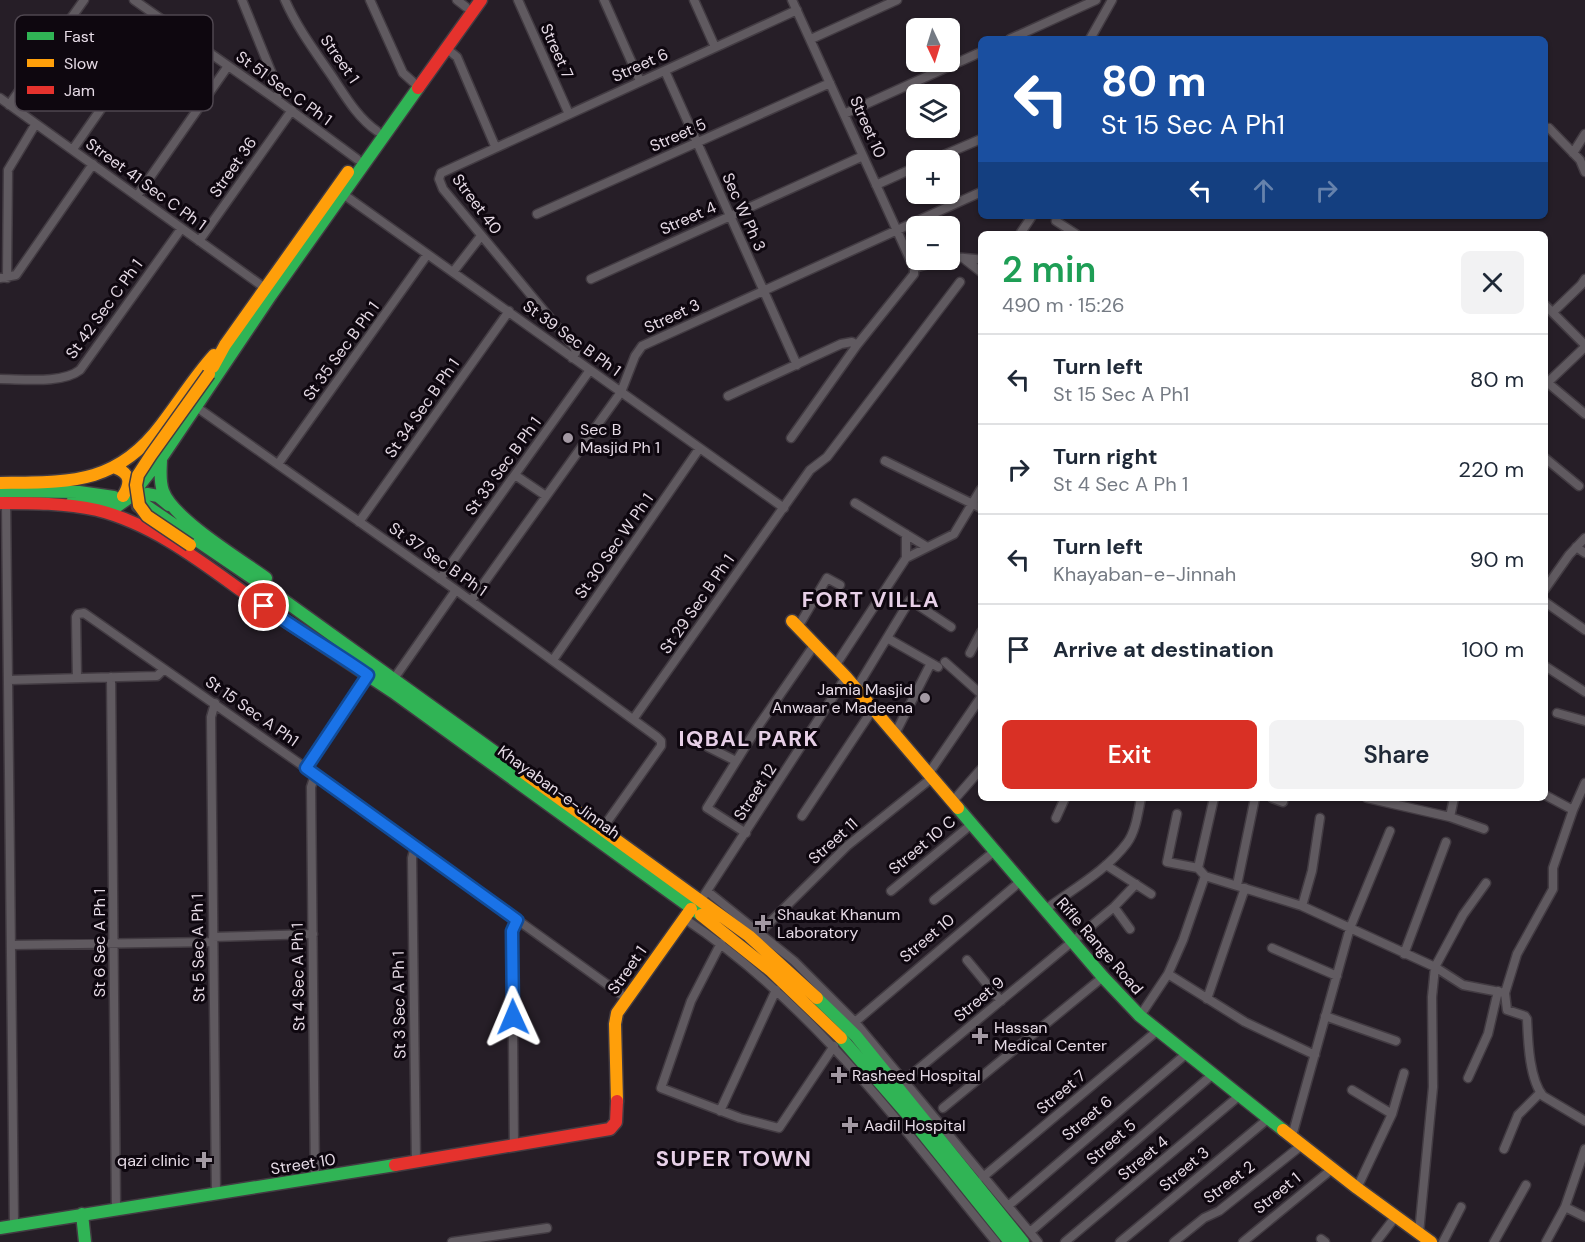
<!DOCTYPE html>
<html lang="en">
<head>
<meta charset="utf-8">
<style>
  :root { --surface:#fff; --page:#f2f2f3; --text:#1f2937; --muted:#747a83; --line:#e0e1e3; --accent:#d93025 }
  body { margin:0; font-family:"DM Sans",sans-serif; background:var(--page); color:var(--text); height:100vh; display:flex; flex-direction:column; font-size:22px; white-space:nowrap }
  * { box-sizing:border-box; margin:0 }
  p { font-size:20px; color:var(--muted) }
  .icon { flex:none; width:33px; height:33px; fill:none; stroke:currentColor; stroke-width:2; stroke-linecap:round; stroke-linejoin:round }
  .map { position:relative; flex:1; overflow:hidden }
  .side { position:absolute; left:978px; top:231px; width:570px; height:570px; display:flex; flex-direction:column; background:var(--surface); border-radius:9px; box-shadow:0 2px 4px #0004 }
  .side>* { flex:none }
  .guide { position:absolute; left:978px; top:36px; width:570px; height:183px; border-radius:9px; box-shadow:0 2px 4px #0004; background:#1a4fa0; color:#fff; overflow:hidden }
  .needle { width:39px; rotate:176deg }
  .buttons { position:absolute; left:906px; top:18px; display:grid; gap:12px }
  .buttons a { display:grid; place-items:center; width:54px; height:54px; border-radius:9px; background:var(--surface); box-shadow:0 2px 4px #0004; font-size:30px }
  .pin { position:absolute; display:grid; place-items:center; width:51px; height:51px; color:#fff; margin:-26px; border:3px solid #fff; border-radius:50%; box-shadow:0 2px 6px #0007 }
  .me { position:absolute; width:66px; margin:-33px; rotate:359deg; stroke-linejoin:round; filter:drop-shadow(0 0 4px #0008) }
  .turn { display:flex; align-items:center; gap:21px; height:126px; padding:0 24px; font-size:27px }
  .turn .icon { width:78px; height:78px; stroke-width:2.5 }
  .turn b { display:block; font-size:42px; line-height:51px }
  .lanes { display:flex; align-items:center; height:57px; padding:0 24px; background:#0003; justify-content:center; gap:30px; direction:ltr }
  .lanes .off { opacity:.35 }
  .round { display:grid; place-items:center; flex:none; width:63px; height:63px; border-radius:9px; background:var(--page) }
  .headline { display:flex; align-items:center; justify-content:space-between; height:102px; padding:0 24px }
  h1 { font-size:36px; font-weight:600; line-height:45px; color:#1e9e55 }
  .action { display:flex; gap:12px; margin-top:auto; padding:12px 24px }
  .action a { flex:1; height:69px; border-radius:9px; background:var(--accent); color:#fff; font-size:24px; font-weight:600; line-height:69px; text-align:center }
  .action a+a { background:var(--page); color:var(--text) }
  ul { padding:0; list-style:none }
  li { display:flex; align-items:center; gap:18px; height:90px; padding:0 24px; border-top:2px solid var(--line) }
  li div { flex:1 }
  li b { display:block; font-size:22px }
  li em { font-style:normal }
  .map>svg:first-child { display:block }
</style>
</head>
<body>
<div class="map">
<svg width="1585" height="1242" viewBox="0 0 1585 1242">
  <rect width="100%" height="100%" fill="#261e27"/>
  <g fill="none" stroke-linecap="round" stroke-linejoin="round">
    <defs>
      <path id="street" d="M134 0 277 100 357 159
        M242 0 279 91 277 100
        M285 0C296 25 311 46 327 69 342 90 355 116 377 131
        M370 0 403 73 413 82
        M457 0 466 7
        M518 0 569 114
        M604 0 640 81
        M694 0 715 47
        M792 0 914 268
        M811 39 897 0
        M1010 39 1096 0
        M1090 39 1112 0
        M446 48 457 57 495 146
        M665 71 797 365
        M0 98 265 288
        M9 105 84 0
        M844 114 981 52
        M1549 128 1580 160 1585 172
        M73 149 163 20
        M1573 153 1585 134
        M932 160 981 139
        M876 185 916 167
        M343 194 784 508
        M137 196 228 66
        M537 214 830 83
        M1056 221 1076 234
        M1020 234 1032 216
        M199 241 292 110
        M950 258C961 256 970 260 981 259
        M963 258 981 272
        M914 268 944 260
        M453 272 481 236
        M0 278 16 275 93 164
        M7 278 8 170 35 125
        M591 279 863 156
        M1545 305 1585 345
        M1553 312 1581 285 1585 279
        M572 358 576 352 574 347 443 189 439 179 441 173 797 10
        M0 379C23 379 62 384 80 370L181 229
        M1548 383 1585 414
        M1545 385 1585 347
        M728 396 841 344 852 342 857 345
        M195 406 456 590 657 737 661 741V746L602 829
        M791 438 857 345 914 274V268
        M1545 458 1579 486
        M885 461 981 508
        M278 464 427 255
        M515 475 546 496
        M6 503 14 1225
        M855 503 927 547
        M359 522 509 311
        M906 534V558
        M1576 547 1585 553
        M440 579 590 370
        M1545 589 1569 555 1585 538
        M471 601 621 392 635 356 642 346 981 192
        M1545 602 1585 630
        M798 627 827 578 840 585
        M887 638 938 667
        M970 653 981 632
        M553 660 699 449
        M945 662 981 694
        M835 666 906 558 954 534 981 489
        M1545 666 1585 692
        M111 677 116 1209
        M77 678 76 617 78 614 84 613 306 768 626 998
        M9 680 157 676 164 669
        M393 680 456 590
        M856 689 910 600 951 627
        M215 703 211 717 216 1194
        M1557 713 1585 721
        M634 718 810 470 827 457 960 282
        M895 734 931 663
        M708 747 736 761
        M306 768 368 675
        M929 773 981 697
        M315 775 311 787 315 1179
        M1585 783 1573 810 1553 868V889L1517 954 1505 993 1507 1010 1525 1016 1527 1019C1528 1040 1529 1079 1543 1096L1585 1121
        M1545 795 1573 810
        M1214 798 1198 868 1205 876 1302 906 1435 967 1463 985 1505 993
        M1272 798 1283 802
        M1367 798 1450 817 1484 829
        M953 801 981 769
        M1177 814 1167 862 1198 868
        M802 816 873 709
        M1450 817 1454 798
        M1056 818 1065 798
        M746 833 707 808 757 728 815 644
        M415 847 412 858 416 1162
        M1106 865 1151 894
        M1237 885 1255 798
        M707 891 794 961 855 1022 1038 1242
        M891 891 973 823
        M701 900 846 677
        M934 900 996 850
        M1302 906 1312 871 1320 818
        M1114 907 1130 929
        M1046 909C1073 889 1107 870 1127 843 1136 831 1138 812 1141 798
        M685 919C813 1004 900 1125 996 1242
        M759 933 847 846 933 777
        M213 937 313 934
        M721 943 691 1001 661 1088 740 1118 779 1128 834 1046
        M12 945 213 942
        M1272 948 1337 976
        M1404 954 1446 842
        M967 960 1001 1001
        M1168 974 1245 1022 1315 1055
        M1207 999 1245 888
        M1140 1016 1168 974 1183 940 1205 876
        M1325 1016 1396 1041
        M855 1022 1022 880
        M1468 1078 1488 1034 1498 991
        M905 1080 1114 907 1136 884
        M1352 1090 1392 1114
        M943 1108 1103 977
        M720 1111 776 990
        M1292 1136 1350 928 1390 831
        M514 1147 512 931 517 920
        M1504 1149 1518 1115 1540 1093
        M983 1177 1157 1031
        M1357 1188 1392 1114 1404 1073
        M1008 1206 1186 1054
        M1565 1207 1585 1217
        M1030 1232 1212 1075
        M1419 1233 1433 1087 1432 997 1435 967 1463 915 1486 883
        M1321 1239 1325 1242
        M452 1242 547 1228
        M1065 1242 1239 1096
        M1120 1242 1269 1118
        M1174 1242 1204 1218 1219 1211 1302 1145
        M1243 1242 1332 1169
        M1376 1242 1396 1216
        M1443 1242 1461 1207
        M1494 1242 1526 1185
        M1546 1242 1565 1207 1585 1149"/>
      <path id="fast" d="M161 458C161 469 159 480 163 491 173 519 241 560 266 578
        M0 491 79 492 114 497
        M72 502H97L116 507 130 497 162 457 271 295 418 88
        M142 503 264 586 524 773
        M138 506V500L147 494 158 496 169 505
        M257 602 393 692 701 915
        M958 808 1103 977 1140 1016 1283 1130
        M817 998 856 1036 1023 1242
        M841 1038 907 1114 1010 1242
        M82 1214 85 1242
        M0 1228 395 1165"/>
      <path id="slow" d="M213 367 225 345 348 172
        M116 468C131 474 131 483 123 496
        M0 483C69 482 116 485 161 425 179 402 194 377 214 355
        M792 621 846 677 958 808
        M524 773 749 936 817 998
        M701 915 770 970 841 1038
        M617 1101 615 1024 617 1013 691 909
        M1283 1130 1357 1188 1431 1242"/>
      <path id="jam" d="M418 88 481 0
        M0 503C32 503 65 503 97 510 157 525 208 567 257 602
        M395 1165 610 1129 616 1122 617 1101"/>
    </defs>
    <use href="#street" stroke="#423b42" stroke-width="11"/>
    <use href="#fast" stroke="#423b42" stroke-width="15"/>
    <use href="#slow" stroke="#423b42" stroke-width="15"/>
    <use href="#jam" stroke="#423b42" stroke-width="15"/>
    <use href="#street" stroke="#605a60" stroke-width="8"/>
    <use href="#fast" stroke="#30b455" stroke-width="12"/>
    <use href="#slow" stroke="#ff9f0a" stroke-width="12"/>
    <use href="#jam" stroke="#e5322d" stroke-width="12"/>
    <defs>
      <path id="slow-bridge" d="M190 545 147 516 139 505 136 485 138 475 151 455 209 374"/>
    </defs>
    <use href="#slow-bridge" stroke="#423b42" stroke-width="15" stroke-linecap="butt"/>
    <use href="#slow-bridge" stroke="#ff9f0a" stroke-width="12"/>
  </g>
  <g fill="none" stroke-linecap="round" stroke-linejoin="round">
    <defs>
      <path id="route" d="M264 606C298 631 334 651 368 675L306 768 517 920 512 931 513 1017"/>
    </defs>
    <use href="#route" stroke="#114b97" stroke-width="15"/>
    <use href="#route" stroke="#1a73e8" stroke-width="10"/>
  </g>
  <g fill="#a399a3" stroke="#0e070f" stroke-width="2">
    <circle cx="568" cy="438" r="6"/>
    <circle cx="925" cy="698" r="6"/>
    <path d="M760 914h6v6h6v6h-6v6h-6v-6h-6v-6h6z"/>
    <path d="M977 1027h6v6h6v6h-6v6h-6v-6h-6v-6h6z"/>
    <path d="M836 1066h6v6h6v6h-6v6h-6v-6h-6v-6h6z"/>
    <path d="M847 1116h6v6h6v6h-6v6h-6v-6h-6v-6h6z"/>
    <path d="M201 1151h6v6h6v6h-6v6h-6v-6h-6v-6h6z"/>
  </g>
  <g text-anchor="middle" dominant-baseline="central" stroke-width="6" stroke-linejoin="round" paint-order="stroke">
    <g font-size="16" fill="#e6dbe6" stroke="#0e070f">
      <text transform="translate(557 51) rotate(66)">Street 7</text>
      <text transform="translate(340 59) rotate(55)">Street 1</text>
      <text transform="translate(640 65) rotate(-24)">Street 6</text>
      <text transform="translate(284 88) rotate(36)">St 51 Sec C Ph 1</text>
      <text transform="translate(868 127) rotate(66)">Street 10</text>
      <text transform="translate(678 135) rotate(-24)">Street 5</text>
      <text transform="translate(233 167) rotate(-55)">Street 36</text>
      <text transform="translate(146 184) rotate(36)">Street 41 Sec C Ph 1</text>
      <text transform="translate(477 204) rotate(53)">Street 40</text>
      <text transform="translate(744 212) rotate(66)">Sec W Ph 3</text>
      <text transform="translate(688 218) rotate(-24)">Street 4</text>
      <text transform="translate(104 309) rotate(-54)">St 42 Sec C Ph 1</text>
      <text transform="translate(672 316) rotate(-25)">Street 3</text>
      <text transform="translate(572 338) rotate(36)">St 39 Sec B Ph 1</text>
      <text transform="translate(341 351) rotate(-54)">St 35 Sec B Ph 1</text>
      <text transform="translate(422 408) rotate(-55)">St 34 Sec B Ph 1</text>
      <text transform="translate(503 466) rotate(-54)">St 33 Sec B Ph 1</text>
      <text transform="translate(614 546) rotate(-55)">St 30 Sec W Ph 1</text>
      <text transform="translate(438 559) rotate(35)">St 37 Sec B Ph 1</text>
      <text transform="translate(697 604) rotate(-55)">St 29 Sec B Ph 1</text>
      <text transform="translate(252 711) rotate(35)">St 15 Sec A Ph1</text>
      <text transform="translate(559 792) rotate(36)">Khayaban-e-Jinnah</text>
      <text transform="translate(755 792) rotate(-57)">Street 12</text>
      <text transform="translate(833 841) rotate(-42)">Street 11</text>
      <text transform="translate(922 845) rotate(-40)">Street 10 C</text>
      <text transform="translate(927 938) rotate(-40)">Street 10</text>
      <text transform="translate(99 943) rotate(-90)">St 6 Sec A Ph 1</text>
      <text transform="translate(1100 946) rotate(49)">Rifle Range Road</text>
      <text transform="translate(198 948) rotate(-91)">St 5 Sec A Ph 1</text>
      <text transform="translate(627 970) rotate(-55)">Street 1</text>
      <text transform="translate(298 977) rotate(-91)">St 4 Sec A Ph 1</text>
      <text transform="translate(979 999) rotate(-40)">Street 9</text>
      <text transform="translate(399 1005) rotate(-91)">St 3 Sec A Ph 1</text>
      <text transform="translate(1061 1092) rotate(-40)">Street 7</text>
      <text transform="translate(1087 1118) rotate(-40)">Street 6</text>
      <text transform="translate(1111 1142) rotate(-41)">Street 5</text>
      <text transform="translate(1143 1158) rotate(-40)">Street 4</text>
      <text transform="translate(303 1164) rotate(-9)">Street 10</text>
      <text transform="translate(1184 1169) rotate(-40)">Street 3</text>
      <text transform="translate(1229 1182) rotate(-37)">Street 2</text>
      <text transform="translate(1277 1193) rotate(-39)">Street 1</text>
    </g>
    <g font-size="16" fill="#e6dbe6" stroke="#0e070f" text-anchor="start">
      <text x="580" y="429">Sec B<tspan x="580" dy="18">Masjid Ph 1</tspan></text>
      <text x="913" y="689" text-anchor="end">Jamia Masjid<tspan x="913" dy="18">Anwaar e Madeena</tspan></text>
      <text x="777" y="914">Shaukat Khanum<tspan x="777" dy="18">Laboratory</tspan></text>
      <text x="994" y="1027">Hassan<tspan x="994" dy="18">Medical Center</tspan></text>
      <text x="852" y="1075">Rasheed Hospital</text>
      <text x="864" y="1125">Aadil Hospital</text>
      <text x="190" y="1160" text-anchor="end">qazi clinic</text>
    </g>
    <g font-size="22" font-weight="bold" letter-spacing="1.5" fill="#e7d0e7" stroke="#0e070f">
      <text x="871" y="599">FORT VILLA</text>
      <text x="749" y="738">IQBAL PARK</text>
      <text x="734" y="1158">SUPER TOWN</text>
    </g>
  </g>
  <rect x="15" y="15" width="198" height="96" rx="9" fill="#0e070f" stroke="#4f4750" stroke-width="1.5"/>
  <rect x="27" y="32" width="27" height="8" fill="#30b455"/>
  <rect x="27" y="59" width="27" height="8" fill="#ff9f0a"/>
  <rect x="27" y="86" width="27" height="8" fill="#e5322d"/>
  <g font-size="16" fill="#e6dbe6">
    <text x="64" y="42">Fast</text>
    <text x="64" y="69">Slow</text>
    <text x="64" y="96">Jam</text>
  </g>
</svg>
<div class="buttons">
<a><svg class="needle" viewBox="-14 -14 28 28"><path d="M0-13l5 13h-10z" fill="#e53935"/><path d="M0 13l5-13h-10z" fill="#747a83"/></svg></a>
<a><svg class="icon" aria-label="layers" viewBox="0 0 24 24"><path d="M12 4l9 5-9 5-9-5zM3 14l9 5 9-5"/></svg></a>
<a>+</a>
<a>−</a>
</div>
<div class="pin" style="left:264px;top:606px;background:#d93025"><svg class="icon" aria-label="arrive" viewBox="0 0 24 24"><path d="M6 21V4h12l-3 4 3 4H6"/></svg></div>
<svg class="me" style="left:513px;top:1017px" viewBox="-20 -20 40 40"><path d="M0-17L14 15 0 8-14 15z" fill="#1a73e8" stroke="#fff" stroke-width="4"/></svg>
<div class="guide">
<div class="turn"><svg class="icon" aria-label="left" viewBox="0 0 24 24"><path d="M17 20v-9H6M10 6l-5 5 5 5"/></svg><div><b>80 m</b>St 15 Sec A Ph1</div></div>
<div class="lanes"><svg class="icon" aria-label="left" viewBox="0 0 24 24"><path d="M17 20v-9H6M10 6l-5 5 5 5"/></svg><svg class="icon off" aria-label="ahead" viewBox="0 0 24 24"><path d="M12 20V5M6 11l6-6 6 6"/></svg><svg class="icon off" aria-label="right" viewBox="0 0 24 24"><path d="M7 20v-9h11M14 6l5 5-5 5"/></svg></div>
</div>
<section class="side">
<div class="headline"><div><h1>2 min</h1><p>490 m · 15:26</p></div><a class="round"><svg class="icon" aria-label="close" viewBox="0 0 24 24"><path d="M6 6l12 12M18 6L6 18"/></svg></a></div>
<ul>
<li><svg class="icon" aria-label="left" viewBox="0 0 24 24"><path d="M17 20v-9H6M10 6l-5 5 5 5"/></svg><div><b>Turn left</b><p>St 15 Sec A Ph1</p></div><em>80 m</em></li>
<li><svg class="icon" aria-label="right" viewBox="0 0 24 24"><path d="M7 20v-9h11M14 6l5 5-5 5"/></svg><div><b>Turn right</b><p>St 4 Sec A Ph 1</p></div><em>220 m</em></li>
<li><svg class="icon" aria-label="left" viewBox="0 0 24 24"><path d="M17 20v-9H6M10 6l-5 5 5 5"/></svg><div><b>Turn left</b><p>Khayaban-e-Jinnah</p></div><em>90 m</em></li>
<li><svg class="icon" aria-label="arrive" viewBox="0 0 24 24"><path d="M6 21V4h12l-3 4 3 4H6"/></svg><div><b>Arrive at destination</b></div><em>100 m</em></li>
</ul>
<div class="action"><a>Exit</a><a>Share</a></div>
</section>
</div>
</body>
</html>
